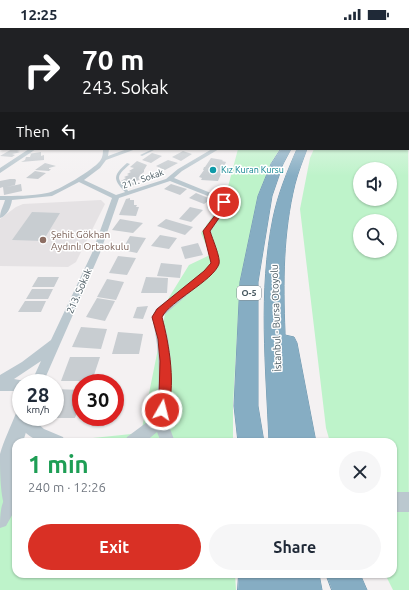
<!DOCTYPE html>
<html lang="en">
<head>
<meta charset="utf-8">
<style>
  :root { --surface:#fff; --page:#f6f6f7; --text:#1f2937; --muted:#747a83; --accent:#d93025 }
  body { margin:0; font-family:Ubuntu,sans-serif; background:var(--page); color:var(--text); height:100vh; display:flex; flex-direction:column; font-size:15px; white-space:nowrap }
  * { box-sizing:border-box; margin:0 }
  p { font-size:13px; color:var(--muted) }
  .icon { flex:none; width:22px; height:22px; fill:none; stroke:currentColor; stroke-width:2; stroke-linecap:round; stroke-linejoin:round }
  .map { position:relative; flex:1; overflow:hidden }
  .side { position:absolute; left:12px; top:410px; width:385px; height:140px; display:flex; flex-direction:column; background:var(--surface); border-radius:12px; box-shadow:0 1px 3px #0004 }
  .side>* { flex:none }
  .top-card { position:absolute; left:0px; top:0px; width:409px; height:122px; box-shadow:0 1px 3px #0004; background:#202124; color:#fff; overflow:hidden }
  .buttons { position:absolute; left:353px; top:134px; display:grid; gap:8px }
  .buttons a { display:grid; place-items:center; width:44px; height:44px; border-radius:50%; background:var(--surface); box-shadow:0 1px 3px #0004; font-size:20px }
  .speed { position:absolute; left:12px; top:346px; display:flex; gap:8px; font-size:20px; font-weight:700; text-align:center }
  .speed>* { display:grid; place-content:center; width:52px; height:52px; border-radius:50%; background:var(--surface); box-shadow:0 1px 3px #0004; line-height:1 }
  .speed small { font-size:10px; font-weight:400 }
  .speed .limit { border:6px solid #d22; background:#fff; color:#111 }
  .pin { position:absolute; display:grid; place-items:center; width:34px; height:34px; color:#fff; margin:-17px; border:2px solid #fff; border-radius:50%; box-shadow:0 1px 4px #0007 }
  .me { position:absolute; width:44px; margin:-22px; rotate:8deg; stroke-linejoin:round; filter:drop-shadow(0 0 3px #0008) }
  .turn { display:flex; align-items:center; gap:14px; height:84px; padding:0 16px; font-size:18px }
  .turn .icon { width:52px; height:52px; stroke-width:2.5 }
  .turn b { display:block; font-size:28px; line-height:34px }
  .then { display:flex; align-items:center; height:38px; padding:0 16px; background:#0003; gap:8px; font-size:15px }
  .round { display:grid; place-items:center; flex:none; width:42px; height:42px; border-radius:21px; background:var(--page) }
  .overview { display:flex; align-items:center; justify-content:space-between; height:68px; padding:0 16px }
  h1 { font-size:24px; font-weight:700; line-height:30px; color:#1e9e55 }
  .cta { display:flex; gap:8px; margin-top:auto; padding:8px 16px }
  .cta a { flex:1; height:46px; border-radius:24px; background:var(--accent); color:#fff; font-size:16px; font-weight:700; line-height:46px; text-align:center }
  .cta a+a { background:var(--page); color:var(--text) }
  .status { display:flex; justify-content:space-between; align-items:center; height:28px; padding:0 20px; background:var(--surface); direction:ltr }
  .status svg { height:11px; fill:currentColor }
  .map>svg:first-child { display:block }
</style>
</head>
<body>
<div class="status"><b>12:25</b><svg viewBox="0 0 49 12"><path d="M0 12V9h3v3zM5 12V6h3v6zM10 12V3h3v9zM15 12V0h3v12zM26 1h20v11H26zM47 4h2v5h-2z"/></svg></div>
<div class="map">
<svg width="409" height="562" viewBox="0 0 409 562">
  <rect width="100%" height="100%" fill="#f4f1f2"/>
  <path fill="#e5e2e4" d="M101 172 105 176 76 234 68 239 0 238V191L16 179 23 176Z"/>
  <path fill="#bef3ca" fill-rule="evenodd" d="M408 69 409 562H393L385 546H393V414H330L326 400 300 181 310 130 314 121H408ZM360 141H390V171H360ZM360 193H390V223H360Z
    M238 121H280L271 135 258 167 240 253 233 377V414H54L141 405 168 271 189 237 210 227 201 205 225 170Z
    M10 418H16V546H235L236 562H0V436Z"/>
  <path fill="#c8cdd1" d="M12 121H24L17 123 20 124 17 125 12 126 15 127 12 129 0 128Z
    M183 123 192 126 181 133 172 129Z
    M41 124V128L44 127V132L21 134 25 132 26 129H30L31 126H28Z
    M152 125 162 128 151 135 142 132Z
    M211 130 223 132 222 133 226 134 218 153 201 152 202 150 199 149 204 142H203L204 139H205Z
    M168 132 178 135 165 142 156 138Z
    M137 133 147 137 144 142V144L140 147 142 148 138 150 140 151 135 154 137 155 133 157 121 153 126 150 124 149 129 147 127 146 131 144 129 143 134 140 130 139Z
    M45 135 56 138 49 140V141H51L49 143 35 142Z
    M35 143 46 145 38 151 26 150Z
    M10 151H15L16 152 15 157 7 159 21 156 22 163 4 167 3 159 0 160V153Z
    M171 156 187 161 180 167 164 161Z
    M196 165 211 171 204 176 189 170Z
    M130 170V172H134V177H137L136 179H139L136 188 119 187 123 178 135 179 123 178 126 171Z
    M190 179 203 182 191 194 179 191Z
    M32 184 60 185 43 213 12 212Z
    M120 191 143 195 133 205 112 202Z
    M166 191 193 199 185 207 157 198Z
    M160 207 177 210 169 221 151 218Z
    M130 208 146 210 137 225 122 222Z
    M198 215 203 227 185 231 181 219Z
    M118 228 136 230 127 247 109 245Z
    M161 235 182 237 180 250 157 248Z
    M38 249H59L54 259H32Z
    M146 249 168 250 167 265H141Z
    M107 251 124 254 116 272 97 269Z
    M32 261H53L48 271H26Z
    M97 270 115 273 105 293 86 289Z
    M25 273H46L41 284H18Z
    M148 278 143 291 133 290 137 279Z
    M81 299 107 301 101 321 72 319Z
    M118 304 143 306 139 326H112Z
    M70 329H100L92 353H61Z
    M55 361 81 362V374L75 390H55Z"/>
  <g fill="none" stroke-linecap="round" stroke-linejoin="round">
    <defs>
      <path id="trunk" d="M0 107H1V113H0Z"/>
      <path id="motorway" d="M281 121H291L283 136 272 168 258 254V378L264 414H238L234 378 240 254 258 168 271 136Z
        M297 121H307C303 132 298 144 295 156 283 205 283 254 285 304V307L294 309 297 315 316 414H269C266 340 258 263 273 190 278 166 287 144 297 121Z
        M239 546H286L287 550V546H319L322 562H238Z
        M326 546H360L367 562H332Z"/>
    </defs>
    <use href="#trunk" stroke="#7198af" stroke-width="1"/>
    <use href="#motorway" stroke="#7198af" stroke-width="1"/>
    <path fill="#bbc8cf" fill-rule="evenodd" d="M153 121H156L142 128 140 127Z
      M127 135 130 136C114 150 117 150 130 165L128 166H127C114 152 111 149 127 135Z"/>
    <path fill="#bbc8cf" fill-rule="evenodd" d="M0 92H1V94H0Z
      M29 121H36L0 145V140Z
      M103 121H109L108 128 127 121H136L106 132 100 140 84 152 116 167 166 151 178 141 212 121H219L182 143 174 150 223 170 229 177 211 203 219 236 210 247 162 289 168 310 171 333 170 363 167 393 175 414H161L157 404 145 414H125L127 409 154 389C161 355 160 323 152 289L156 281 204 243 211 235 203 203 221 177 218 172 170 153 119 170 100 225 43 355H31L41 333 14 351 25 353 26 355H21V363H0V347L22 334 51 312 92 225 112 170 79 154 52 168 12 172C11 179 7 188 0 190 0 183 3 179 5 172H0V168C15 168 32 168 47 165 58 163 93 142 100 133 103 129 103 125 103 121Z
      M21 383V389H30L44 401 63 409 65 414C58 414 49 415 42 414 32 412 19 400 15 391L18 384Z
      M12 464 16 466V480L6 498 0 500C0 487 0 470 12 464Z"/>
    <path fill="#bbc8cf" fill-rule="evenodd" d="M21 383V389H30V391L23 414H16V434L14 439 16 446V482L5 479C0 467 0 439 0 426 4 412 11 398 16 385Z
      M393 464H409V484H393Z"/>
    <use href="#trunk" fill="#9abaca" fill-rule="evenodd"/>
    <use href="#motorway" fill="#86adc3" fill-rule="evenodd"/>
  </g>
  <linearGradient id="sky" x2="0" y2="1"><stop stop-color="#81cbec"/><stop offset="0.47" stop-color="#faf9f9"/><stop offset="1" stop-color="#faf9f9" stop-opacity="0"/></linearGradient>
  <rect width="409" height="148" fill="url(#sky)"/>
  <path fill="#d93025" stroke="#8d1f18" d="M222 172H226L228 177 210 203C212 210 221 230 219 236 213 253 170 273 162 289 169 316 177 360 166 386L162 387 158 386 156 382 159 370 160 333 158 311 152 289 157 281 204 243 211 235 203 203 220 181Z"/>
  <circle fill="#0f9aa8" stroke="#fff" stroke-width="1.5" cx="213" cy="142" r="4"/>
  <circle fill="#8d6e63" stroke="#fff" stroke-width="1.5" cx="43" cy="212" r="4"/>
  <g text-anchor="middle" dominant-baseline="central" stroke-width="3" stroke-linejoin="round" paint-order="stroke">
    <g font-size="9" fill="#0d838f" stroke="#fff" text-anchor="start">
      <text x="221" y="142">Kız Kuran Kursu</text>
    </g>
    <g font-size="9" fill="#475860" stroke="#fff">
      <text transform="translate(143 151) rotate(-19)">211. Sokak</text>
    </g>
    <rect fill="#fff" stroke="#7e8a90" stroke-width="1" x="237" y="258" width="24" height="14" rx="3"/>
    <g font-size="9" font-weight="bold" fill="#475860">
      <text x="249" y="265">O-5</text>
    </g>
    <g font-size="10" fill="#785e54" stroke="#fff" text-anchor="start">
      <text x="51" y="206">Şehit Gökhan<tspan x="51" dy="12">Aydınlı Ortaokulu</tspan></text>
    </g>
    <g font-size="10" fill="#475860" stroke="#fff">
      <text transform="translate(79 263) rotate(-66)">213. Sokak</text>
      <text transform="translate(276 290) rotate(-92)">İstanbul - Bursa Otoyolu</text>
    </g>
  </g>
</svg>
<div class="buttons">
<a><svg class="icon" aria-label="sound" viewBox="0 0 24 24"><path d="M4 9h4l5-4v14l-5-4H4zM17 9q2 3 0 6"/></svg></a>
<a><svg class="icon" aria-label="search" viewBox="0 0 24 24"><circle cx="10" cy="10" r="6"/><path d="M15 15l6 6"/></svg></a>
</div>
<div class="speed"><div>28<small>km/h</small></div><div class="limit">30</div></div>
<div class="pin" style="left:224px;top:174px;background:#d93025"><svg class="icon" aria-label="arrive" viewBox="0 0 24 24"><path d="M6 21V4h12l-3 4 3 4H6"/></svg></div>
<svg class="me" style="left:162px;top:382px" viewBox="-20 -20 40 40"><circle r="17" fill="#d93025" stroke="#fff" stroke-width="3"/><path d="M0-11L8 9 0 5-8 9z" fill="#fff"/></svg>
<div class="top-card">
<div class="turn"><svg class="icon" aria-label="right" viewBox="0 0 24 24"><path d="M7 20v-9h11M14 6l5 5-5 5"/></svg><div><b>70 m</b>243. Sokak</div></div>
<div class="then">Then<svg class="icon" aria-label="left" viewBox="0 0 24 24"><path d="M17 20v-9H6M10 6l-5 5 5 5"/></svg></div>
</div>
<section class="side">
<div class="overview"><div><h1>1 min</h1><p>240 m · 12:26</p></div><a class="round"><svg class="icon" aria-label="close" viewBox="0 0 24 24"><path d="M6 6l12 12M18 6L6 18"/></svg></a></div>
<div class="cta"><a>Exit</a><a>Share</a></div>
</section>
</div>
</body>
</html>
